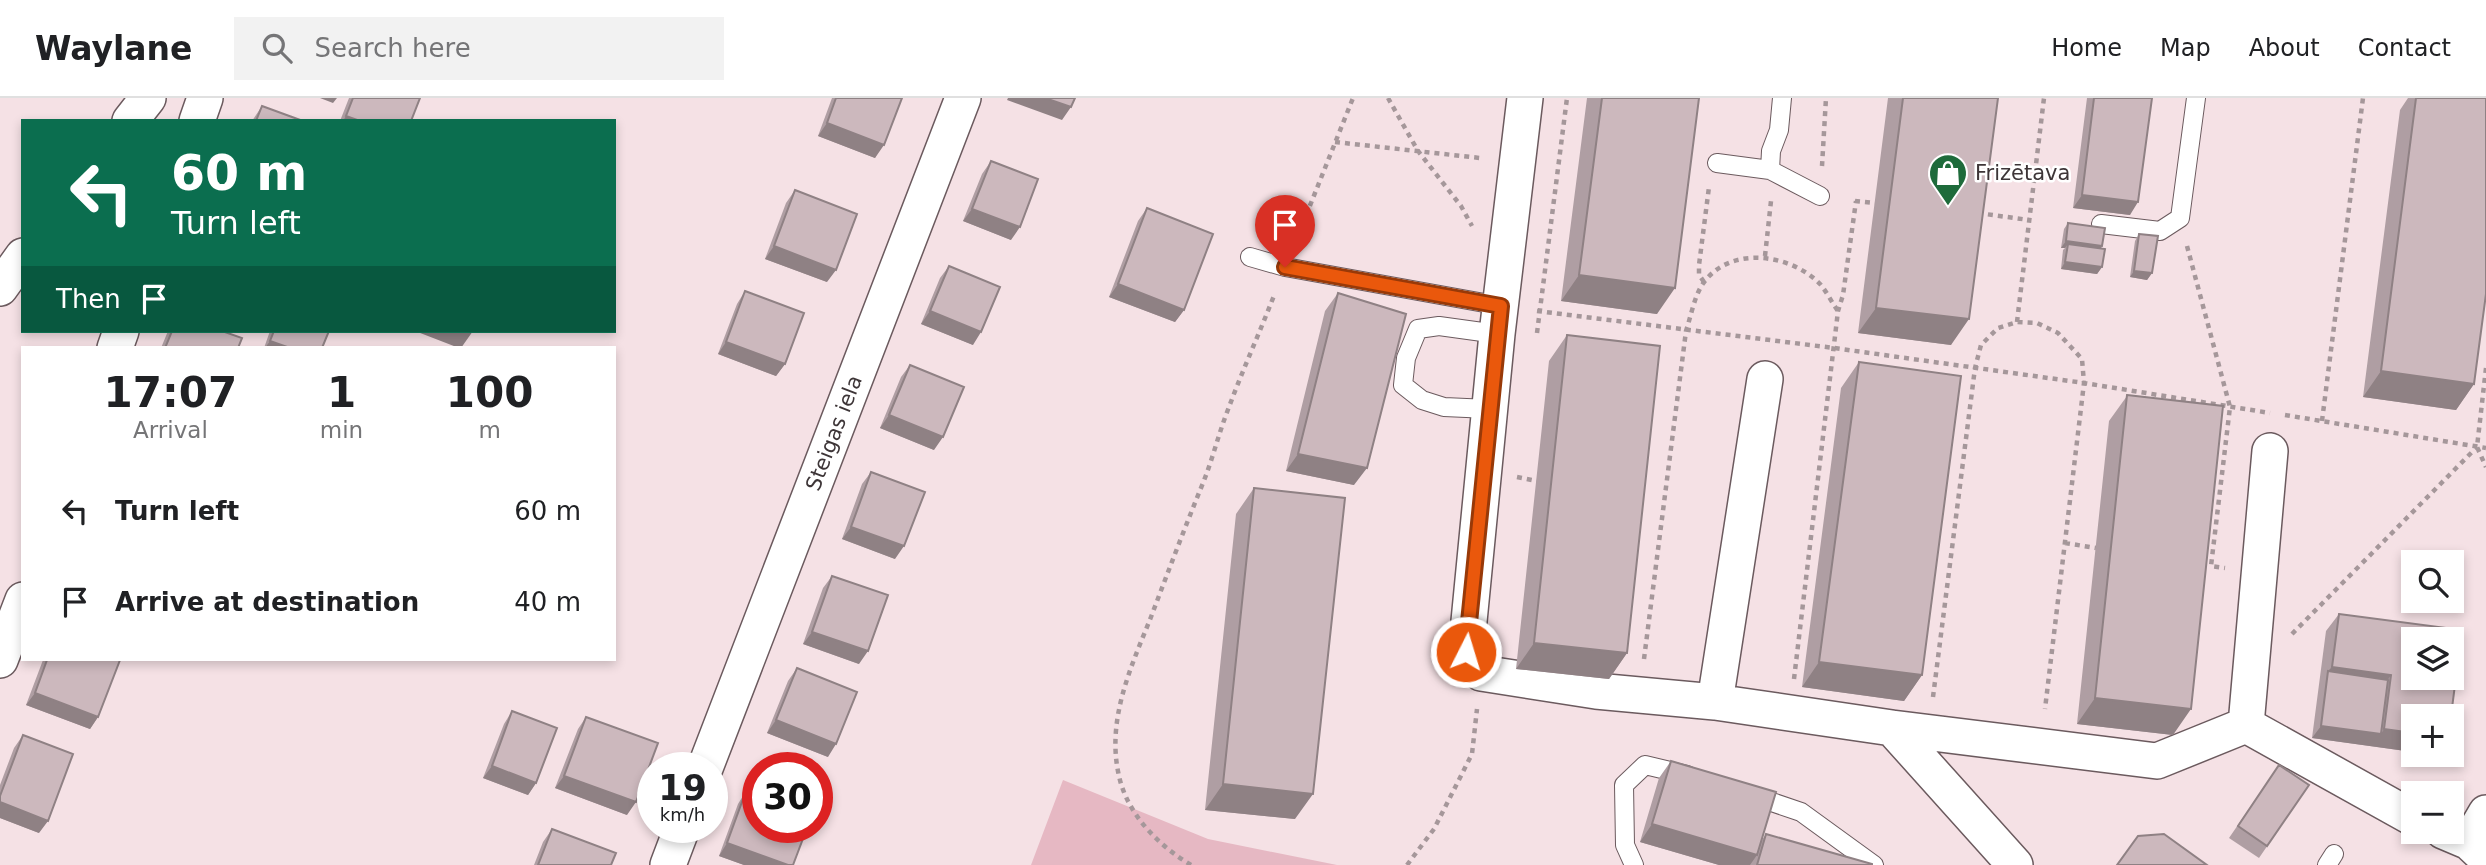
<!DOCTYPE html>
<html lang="en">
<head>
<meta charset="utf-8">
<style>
  :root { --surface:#fff; --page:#f2f2f2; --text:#202124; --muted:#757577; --line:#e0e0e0 }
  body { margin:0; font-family:"DejaVu Sans",sans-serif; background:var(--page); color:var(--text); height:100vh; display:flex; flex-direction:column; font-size:26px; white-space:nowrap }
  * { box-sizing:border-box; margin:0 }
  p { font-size:23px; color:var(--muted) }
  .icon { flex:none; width:38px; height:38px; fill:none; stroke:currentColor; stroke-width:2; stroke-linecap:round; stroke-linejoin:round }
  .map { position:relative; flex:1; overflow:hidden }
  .details { position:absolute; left:21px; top:248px; width:595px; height:315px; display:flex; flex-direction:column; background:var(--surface); border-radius:0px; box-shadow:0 4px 10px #0003 }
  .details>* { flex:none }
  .top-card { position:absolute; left:21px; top:21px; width:595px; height:214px; border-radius:0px; box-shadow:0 4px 10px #0003; background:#0b6e4f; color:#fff; overflow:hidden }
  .tools { position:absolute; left:2401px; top:452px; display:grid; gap:14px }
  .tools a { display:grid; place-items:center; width:63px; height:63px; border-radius:0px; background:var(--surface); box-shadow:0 4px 10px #0003; font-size:35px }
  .speed { position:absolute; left:637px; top:654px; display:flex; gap:14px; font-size:35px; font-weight:700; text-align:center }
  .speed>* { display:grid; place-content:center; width:91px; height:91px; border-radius:50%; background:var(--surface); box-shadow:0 4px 10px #0003; line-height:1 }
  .speed small { font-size:18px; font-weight:400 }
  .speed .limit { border:10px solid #d22; background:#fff; color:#111 }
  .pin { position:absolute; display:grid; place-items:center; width:60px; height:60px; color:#fff; margin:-72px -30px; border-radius:50% 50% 50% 0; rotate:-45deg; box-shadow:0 0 7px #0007 }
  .pin .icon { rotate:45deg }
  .me { position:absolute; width:77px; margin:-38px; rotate:5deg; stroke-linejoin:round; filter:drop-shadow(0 0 5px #0008) }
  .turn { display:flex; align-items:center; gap:24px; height:147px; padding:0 35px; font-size:32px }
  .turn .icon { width:91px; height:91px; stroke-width:2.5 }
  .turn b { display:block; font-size:49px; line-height:60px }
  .then { display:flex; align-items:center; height:66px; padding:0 35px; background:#0003; gap:14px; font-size:26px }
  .eta { display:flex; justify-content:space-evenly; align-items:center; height:119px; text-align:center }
  .eta b { font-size:42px; font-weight:800; line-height:49px }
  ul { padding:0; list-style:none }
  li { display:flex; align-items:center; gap:21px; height:91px; padding:0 35px }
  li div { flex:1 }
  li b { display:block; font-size:26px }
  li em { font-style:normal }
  header { display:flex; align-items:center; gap:42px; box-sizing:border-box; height:98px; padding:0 35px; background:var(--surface); border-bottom:2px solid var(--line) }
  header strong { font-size:33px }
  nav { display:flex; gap:38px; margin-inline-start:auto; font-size:24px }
  .search { width:490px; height:63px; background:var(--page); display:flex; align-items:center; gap:18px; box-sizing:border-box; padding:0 24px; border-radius:0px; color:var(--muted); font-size:26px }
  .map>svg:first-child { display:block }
</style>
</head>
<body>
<header>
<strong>Waylane</strong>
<div class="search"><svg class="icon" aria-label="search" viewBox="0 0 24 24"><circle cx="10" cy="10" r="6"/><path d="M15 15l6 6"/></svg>Search here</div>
<nav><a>Home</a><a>Map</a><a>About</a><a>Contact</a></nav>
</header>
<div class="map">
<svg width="2486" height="767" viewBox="0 0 2486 767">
  <rect width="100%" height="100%" fill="#f5e1e5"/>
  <path fill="#e6b8c3" d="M1063 682 1208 741 1337 767H1031Z"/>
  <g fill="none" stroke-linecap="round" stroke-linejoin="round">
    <defs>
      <path id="service" d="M1717 65 1770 72 1771 53 1779 32 1782 0
        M1770 72 1820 98
        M2101 126 2160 133 2180 120 2196 0
        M1250 159 1285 169 1501 208
        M1489 311 1444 309 1422 302 1403 287 1406 260 1418 231 1439 228 1497 236
        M1751 697 1801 714 1874 767
        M1634 767 1625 747 1624 687 1645 667 1687 677
        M2327 767 2334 756"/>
      <path id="minor" d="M1525 0 1497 236 1466 554 1481 575 1596 593 1715 604 1765 281
        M130 23 148 0
        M197 23 205 0
        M0 190 23 158
        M115 250 121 233
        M0 562 23 502
        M1715 604 1892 630 2015 767
        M2246 627 2270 353
        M1892 630 2157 663 2246 627 2413 720
        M705 670 963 0
        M2486 715 2469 744 2486 760
        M2443 733 2469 744
        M668 767 682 730"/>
    </defs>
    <use href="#service" stroke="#6b5a5e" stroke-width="20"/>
    <use href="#minor" stroke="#6b5a5e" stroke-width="38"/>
    <path stroke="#a5979a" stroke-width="4.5" stroke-dasharray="5 5" stroke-linecap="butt" d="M1388 0 1418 53 1461 108 1472 128
      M1335 44 1480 60
      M1822 68 1826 0
      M1855 103 1875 105
      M1978 115 2029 122
      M1295 145 1353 0
      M2187 148 2230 309 2211 468 2225 470
      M1765 158 1771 103
      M1704 184 1699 177V167L1709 89
      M1537 213 1834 250 2084 285 2270 315
      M2017 224 2044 0
      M1537 235 1567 0
      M2486 270 2477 349 2486 369
      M2285 317 2486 350
      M2322 323 2363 0
      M1517 379 1537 383
      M2065 445 2096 450
      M2292 536 2477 349
      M1644 561 1686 233C1691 218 1694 200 1702 187 1728 147 1790 155 1820 186 1827 194 1832 205 1838 213
      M1794 581 1838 213 1843 197 1856 103
      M1933 599 1975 270 1981 247 1998 230 2017 224 2037 225 2058 235 2082 261 2084 285 2045 611
      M1191 767C1159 748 1127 716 1119 678 1106 622 1131 569 1151 519 1168 474 1185 429 1203 385 1213 360 1219 334 1229 309 1243 271 1260 234 1275 195
      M1407 767 1434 731 1472 656 1477 611"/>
    <use href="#service" stroke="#fff" stroke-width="18"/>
    <use href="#minor" stroke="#fff" stroke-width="35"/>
  </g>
  <path fill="#af9ea3" d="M349 0H420L411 23H340Z
    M832 0H902L875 60 818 38Z
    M1587 0H1699L1657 216 1561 203Z
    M1888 0H1998L1951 247 1858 235Z
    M2087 0H2152L2130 117 2073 110Z
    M2408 0H2486L2474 286 2456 312 2363 299 2400 12Z
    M262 8 303 23H252Z
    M991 63 1011 142 963 123 982 76Z
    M795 92 827 184 765 161 786 105Z
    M1147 110 1184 212 1175 224 1109 199 1138 123Z
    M2068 125 2102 148 2101 151 2102 169 2097 176 2061 171 2063 152 2065 150H2061L2064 131Z
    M2139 136 2152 175 2147 182 2130 179 2135 143Z
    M949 168 973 247 921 226 940 180Z
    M745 193 785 266 776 278 718 256 737 206Z
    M1338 195 1354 387 1286 373 1325 213Z
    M168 233H222L238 250H161Z
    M270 233H329L322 250H264Z
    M1567 237 1627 555 1609 581 1516 571 1549 263Z
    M1859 264 1922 577 1904 603 1802 589 1841 290Z
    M910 267 934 352 880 330 901 279Z
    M2127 298 2173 637 2077 626 2109 323Z
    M871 374 895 461 842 441 862 386Z
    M1254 390 1295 721 1205 712 1236 416Z
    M832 478 859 566 803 546 823 490Z
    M2339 516 2462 532 2413 618V654L2312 640 2326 533Z
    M43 562H120L98 619 90 631 26 607Z
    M797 570 828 659 767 635 788 583Z
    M512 613 536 685 528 697 483 680 504 626Z
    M586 619 627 717 555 690 578 631Z
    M23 637 39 735 0 720V687L14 650Z
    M1671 663 1762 742 1766 736 1872 767H1719L1640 744 1659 680Z
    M2279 667 2309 687 2259 760 2229 740Z
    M746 693 793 767H744L719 758 738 706Z
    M552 731 611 767H534L543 744Z"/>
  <path fill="#8f8184" d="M320 0H337L333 5Z
    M1008 0H1045L1071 9 1062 22 1007 2Z
    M346 18 360 23H343Z
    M827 25 884 47 875 60 818 38Z
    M2082 97 2138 104 2130 117 2073 110Z
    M972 111 1020 129 1011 142 963 123Z
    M2066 143 2102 148 2098 155 2068 146 2065 150H2061Z
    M774 148 836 172 827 184 765 161Z
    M2065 164 2102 169 2097 176 2061 171Z
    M2134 173 2152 175 2147 182 2130 179Z
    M1579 177 1675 190 1657 216 1561 203Z
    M1118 186 1184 212 1175 224 1109 199Z
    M1876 210 1969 221 1951 247 1858 235Z
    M930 213 981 234 973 247 921 226Z
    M415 233H473L461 250H459Z
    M270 243 290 250H265Z
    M726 244 785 266 776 278 718 256Z
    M2381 273 2474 286 2456 312 2363 299Z
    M889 317 943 339 934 352 880 330Z
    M1298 356 1367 370 1354 387 1286 373Z
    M851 429 904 448 895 461 842 441Z
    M812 534 868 553 859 566 803 546Z
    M1534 545 1627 555 1609 581 1516 571Z
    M1819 564 1922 577 1904 603 1802 589Z
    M2332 569 2391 577 2379 595 2328 573Z
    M35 595 98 619 90 631 26 607Z
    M2095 600 2191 611 2173 637 2077 626Z
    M776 622 836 646 828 659 767 635Z
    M2321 628 2381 636 2384 631 2413 635V654L2312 640Z
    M492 668 536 685 528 697 483 680Z
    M564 678 636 704 627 717 555 690Z
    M1223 686 1313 696 1295 721 1205 712Z
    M0 704 48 723 39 735 0 720Z
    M1652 726 1757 757 1750 767H1719L1640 744Z
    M727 745 788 767H744L719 758Z"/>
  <path fill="#ccb8bd" stroke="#8f8184" stroke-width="2" fill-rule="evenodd" d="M353 0H420L411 23H360L346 18Z
    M836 0H902L884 47 827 25Z
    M1045 0H1075L1071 9Z
    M1602 0H1699L1675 190 1579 177Z
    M1903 0H1998L1969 221 1876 210Z
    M2094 0H2152L2138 104 2082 97Z
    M2416 0H2486V196L2474 286 2381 273Z
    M262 8 303 23H256Z
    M991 63 1038 81 1020 129 972 111Z
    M795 92 857 116 836 172 774 148Z
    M1147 110 1213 136 1184 212 1118 186Z
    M2068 125 2105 130 2102 148 2066 143Z
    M2139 136 2158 138 2152 175 2134 173Z
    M2068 146 2105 151 2102 169 2065 164Z
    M949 168 1000 189 981 234 930 213Z
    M745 193 804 215 785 266 726 244Z
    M1338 195 1406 216 1367 370 1298 356Z
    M172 233H222L242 240 238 250H165Z
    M274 233H329L322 250H290L270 243Z
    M1567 237 1660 248 1627 555 1534 545Z
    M1859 264 1961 278 1922 577 1819 564Z
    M910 267 964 289 943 339 889 317Z
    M2127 297 2223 308 2191 611 2095 600Z
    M871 374 925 394 904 448 851 429Z
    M1254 390 1345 400 1313 696 1223 686Z
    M832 478 888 497 868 553 812 534Z
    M2339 516 2462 532 2451 618H2413V635L2384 631 2391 577 2332 569ZM2413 541H2452V579H2413Z
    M47 562H120L98 619 35 595Z
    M797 570 857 594 836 646 776 622Z
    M2328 573 2388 582 2381 636 2321 628Z
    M512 613 557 630 536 685 492 668Z
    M586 619 658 645 636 704 564 678Z
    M23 637 73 656 48 723 0 704V698Z
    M1671 663 1776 694 1757 757 1652 726Z
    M2279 667 2309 687 2267 748 2238 728Z
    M746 693 758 697V730H807L793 767H788L727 745Z
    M552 731 616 755 611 767H538Z
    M1766 736 1872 766V767H1757Z
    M2164 736 2207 767H2117L2138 738Z"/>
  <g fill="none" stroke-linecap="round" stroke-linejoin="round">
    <defs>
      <path id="route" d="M1285 169 1501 208 1466 554"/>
    </defs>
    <use href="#route" stroke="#983908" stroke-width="18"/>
    <use href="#route" stroke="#ea580c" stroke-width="12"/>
  </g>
  <defs>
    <symbol id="shop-pin" viewBox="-11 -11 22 30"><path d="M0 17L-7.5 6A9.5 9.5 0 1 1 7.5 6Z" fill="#1e6b3b" stroke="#fff"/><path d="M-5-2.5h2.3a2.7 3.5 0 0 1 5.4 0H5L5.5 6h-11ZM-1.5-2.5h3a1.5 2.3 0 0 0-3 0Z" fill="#fff"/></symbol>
  </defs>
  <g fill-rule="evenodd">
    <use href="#shop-pin" x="1926" y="53" width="44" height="60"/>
  </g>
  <g text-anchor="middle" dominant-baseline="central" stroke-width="5" stroke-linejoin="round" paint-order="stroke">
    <g font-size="21" fill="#3d3537" stroke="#fff" text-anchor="start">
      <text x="1975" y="75">Frizētava</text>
    </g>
    <g font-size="21" fill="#3d3537" stroke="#fff">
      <text transform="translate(834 335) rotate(-69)">Steigas iela</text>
    </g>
  </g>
</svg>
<div class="tools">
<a><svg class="icon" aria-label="search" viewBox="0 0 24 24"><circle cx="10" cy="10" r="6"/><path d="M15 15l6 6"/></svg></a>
<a><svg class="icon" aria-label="layers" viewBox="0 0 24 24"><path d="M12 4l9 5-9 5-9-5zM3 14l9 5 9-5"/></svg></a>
<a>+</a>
<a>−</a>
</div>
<div class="speed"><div>19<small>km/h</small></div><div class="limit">30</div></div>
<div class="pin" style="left:1285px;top:169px;background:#d93025"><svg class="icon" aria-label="arrive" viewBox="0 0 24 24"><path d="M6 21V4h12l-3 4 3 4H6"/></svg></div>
<svg class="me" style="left:1466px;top:554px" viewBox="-20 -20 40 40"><circle r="17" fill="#ea580c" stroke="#fff" stroke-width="3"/><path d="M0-11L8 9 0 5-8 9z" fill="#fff"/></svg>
<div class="top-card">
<div class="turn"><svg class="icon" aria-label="left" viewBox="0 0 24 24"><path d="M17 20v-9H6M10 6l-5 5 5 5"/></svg><div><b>60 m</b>Turn left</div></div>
<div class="then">Then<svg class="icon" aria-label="arrive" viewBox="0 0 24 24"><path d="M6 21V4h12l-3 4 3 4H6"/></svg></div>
</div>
<section class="details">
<div class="eta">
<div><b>17:07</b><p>Arrival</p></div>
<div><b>1</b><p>min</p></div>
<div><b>100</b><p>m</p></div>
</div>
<ul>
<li><svg class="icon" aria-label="left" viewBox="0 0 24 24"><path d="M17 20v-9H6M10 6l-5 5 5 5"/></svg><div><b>Turn left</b></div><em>60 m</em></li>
<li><svg class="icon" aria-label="arrive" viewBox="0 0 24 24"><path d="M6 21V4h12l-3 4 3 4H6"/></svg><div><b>Arrive at destination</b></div><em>40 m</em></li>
</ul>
</section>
</div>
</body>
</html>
